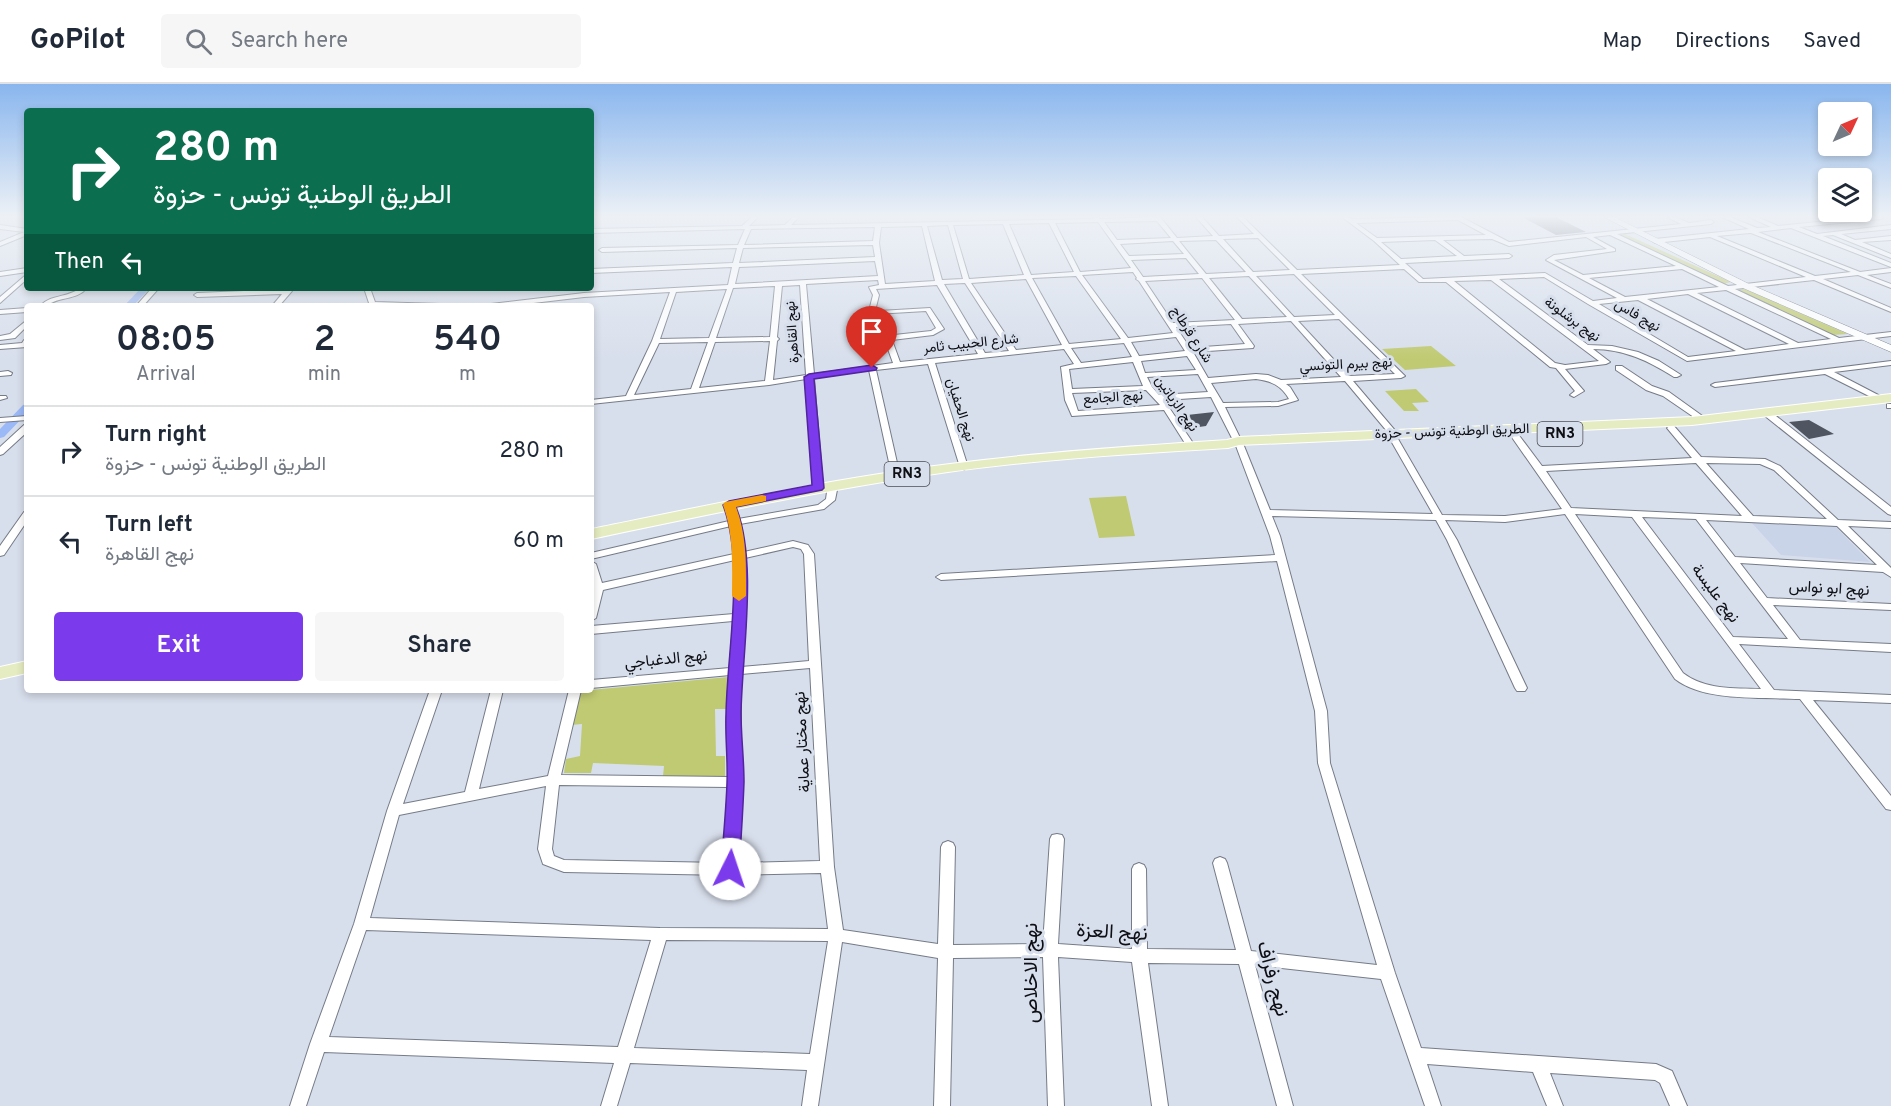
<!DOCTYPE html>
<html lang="en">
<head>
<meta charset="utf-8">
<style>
  :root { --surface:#fff; --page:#f6f6f7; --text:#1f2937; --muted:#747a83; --line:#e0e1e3; --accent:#7c3aed }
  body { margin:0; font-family:Overpass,Vazirmatn,sans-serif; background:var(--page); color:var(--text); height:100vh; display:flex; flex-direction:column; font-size:22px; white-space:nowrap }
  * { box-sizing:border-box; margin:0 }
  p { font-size:20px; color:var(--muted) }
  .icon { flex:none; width:33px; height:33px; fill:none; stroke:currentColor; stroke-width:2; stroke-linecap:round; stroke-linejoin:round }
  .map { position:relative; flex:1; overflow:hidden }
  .details { position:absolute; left:24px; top:219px; width:570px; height:390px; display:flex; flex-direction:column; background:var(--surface); border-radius:6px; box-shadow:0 3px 9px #0003 }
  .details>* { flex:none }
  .top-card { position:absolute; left:24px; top:24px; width:570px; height:183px; border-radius:6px; box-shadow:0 3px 9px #0003; background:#0b6e4f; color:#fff; overflow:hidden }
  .needle { width:39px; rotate:46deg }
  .fabs { position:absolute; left:1818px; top:18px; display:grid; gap:12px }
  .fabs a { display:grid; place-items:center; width:54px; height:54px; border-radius:6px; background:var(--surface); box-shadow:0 3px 9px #0003; font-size:30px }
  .pin { position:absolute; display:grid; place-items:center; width:51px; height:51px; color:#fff; margin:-62px -26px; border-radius:50% 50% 50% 0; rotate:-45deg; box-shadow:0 0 6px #0007 }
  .pin .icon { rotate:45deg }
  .me { position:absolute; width:66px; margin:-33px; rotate:4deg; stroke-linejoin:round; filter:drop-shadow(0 0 4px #0008) }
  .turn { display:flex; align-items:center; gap:21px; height:126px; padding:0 30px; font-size:27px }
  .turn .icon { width:78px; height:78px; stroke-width:2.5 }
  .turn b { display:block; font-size:42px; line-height:51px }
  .then { display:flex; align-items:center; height:57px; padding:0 30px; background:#0003; gap:12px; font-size:22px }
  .eta { display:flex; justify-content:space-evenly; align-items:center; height:102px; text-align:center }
  .eta b { font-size:36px; font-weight:600; line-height:42px }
  .cta { display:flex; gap:12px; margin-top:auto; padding:12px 30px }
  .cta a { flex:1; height:69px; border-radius:6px; background:var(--accent); color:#fff; font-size:24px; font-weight:600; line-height:69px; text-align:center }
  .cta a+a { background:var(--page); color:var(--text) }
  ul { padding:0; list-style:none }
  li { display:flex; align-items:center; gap:18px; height:90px; padding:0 30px; border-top:2px solid var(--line) }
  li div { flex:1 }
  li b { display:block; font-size:22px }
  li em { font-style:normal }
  header { display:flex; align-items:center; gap:36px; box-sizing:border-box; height:84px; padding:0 30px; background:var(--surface); border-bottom:2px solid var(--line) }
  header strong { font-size:28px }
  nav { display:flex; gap:33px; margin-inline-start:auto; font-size:21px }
  .search { width:420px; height:54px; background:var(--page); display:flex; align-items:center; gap:15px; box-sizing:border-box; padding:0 21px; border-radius:6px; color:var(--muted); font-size:22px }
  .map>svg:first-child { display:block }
</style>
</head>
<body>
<header>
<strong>GoPilot</strong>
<div class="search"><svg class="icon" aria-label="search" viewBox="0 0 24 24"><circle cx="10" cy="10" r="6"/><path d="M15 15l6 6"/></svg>Search here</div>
<nav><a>Map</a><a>Directions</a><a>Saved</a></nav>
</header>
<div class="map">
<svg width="1891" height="1022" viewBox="0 0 1891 1022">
  <rect width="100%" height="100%" fill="#d8dfec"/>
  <path fill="#cad4e8" d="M1751 438 1835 442 1870 478 1781 471Z"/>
  <path fill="#c0ca72" d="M1625 150 1731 198 1723 200 1619 151Z
    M1745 205 1848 250 1833 251 1734 206Z
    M1431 262 1456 282 1405 286 1382 265Z
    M1416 305 1429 318 1412 319 1419 327H1404L1385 307Z
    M1126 412 1135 452 1099 454 1089 414Z
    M728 593 726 625H715L716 672H725V694L663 692 664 682 593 679 591 689H564L566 675 580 672 582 640 571 641 580 607Z"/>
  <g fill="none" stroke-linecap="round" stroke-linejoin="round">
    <path fill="#9bb9f7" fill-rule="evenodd" d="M141 204H150L133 222H124Z
      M27 320V329L4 353 0 354V345L23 321Z"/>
  </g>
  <path fill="#505661" d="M1522 133H1556L1586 148 1556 151Z
    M1214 328 1206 342 1192 344 1184 334H1189L1187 331Z
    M1809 336 1834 350 1809 355 1789 338Z"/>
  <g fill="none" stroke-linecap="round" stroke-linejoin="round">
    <defs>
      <path id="minor" d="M752 133H758L749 142 785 141 793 133H799L791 141 1095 135 1094 133 1101 135 1160 133 1177 154 1213 152 1196 133H1202L1219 152 1254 150 1237 133H1243L1297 186 1400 181 1374 157 1342 133H1348L1352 135 1461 133 1509 158 1681 140 1667 133H1675L1689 139 1711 136 1714 138 1711 140 1617 150 1728 202 1806 193 1710 153 1655 159 1652 157 1655 155 1749 145 1722 133H1730L1757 144 1771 143 1749 133H1757L1778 142 1866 133H1884L1881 135 1799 143 1817 150 1891 141V145L1841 150 1855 156 1891 152V156L1862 158 1891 170V174L1833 151 1823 152 1891 179V183L1791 144 1758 148 1860 188 1891 184V188L1867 191 1891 200V204L1858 191 1823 195 1891 224V228L1814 196 1735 205 1839 254 1891 248V252L1687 277 1588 220 1544 193 1499 195 1588 261 1612 262 1638 268 1659 277 1681 291 1677 293H1674C1649 277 1624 265 1593 265L1610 278 1606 280 1565 285 1584 307 1574 313 1570 311 1575 307 1556 284 1550 283 1446 198H1419L1404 185 1301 190 1405 292 1401 294 1353 297 1398 350 1394 352 1398 355 1442 431 1505 432 1562 425 1511 352 1512 350H1518L1542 382 1692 374 1667 344 1671 341 1674 342 1701 373 1765 375 1780 382 1838 436 1891 438V444L1848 442 1891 484V493L1883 488 1740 479 1767 514 1891 520V526L1773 521 1800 556 1891 560V568L1739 560 1774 606 1891 611V619L1813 616 1891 712V726L1886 725 1800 615C1763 613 1704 618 1675 595L1565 430 1505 438 1445 436 1457 456 1527 604 1525 607H1517L1515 604 1447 456 1436 436 1272 432 1280 452 1327 627 1330 679 1395 889 1421 964 1656 980 1672 987 1687 1022H1670L1660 999 1655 996 1550 989 1563 1022H1547L1533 988 1427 980 1441 1022H1425L1381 895 1255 881 1293 1022H1277L1239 880 1148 879 1168 1022H1152L1132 878 1058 873 1064 1022H1048L1043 873 953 874 950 1022H934L938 874 842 858 818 1022H802L807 986 630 979 617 1022H601L614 979 324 968 306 1022H290L310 960 354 840 387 727 430 606H442L403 720 465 708 491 606H503L479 705 548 692 569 606H581L561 691 729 693 730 591 591 604V596L730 584 733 537 591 550V542L734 530 735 476 603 506 596 534 591 537V502H592L591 477 596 480 602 499 734 470 731 442 591 475V469L729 437 724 421 729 418 734 421 738 435 818 421 826 415 828 401 833 398 838 401 835 416 824 425 740 440 744 468 793 457 808 461 814 470 834 783 843 846 938 860 941 763 943 759 948 757 953 759 955 763 953 861 1043 860 1050 755 1052 751 1057 750 1062 751 1064 755 1058 860 1132 865V785L1134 781 1139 779 1144 781 1146 785 1147 865 1236 866 1213 779 1215 775 1220 773 1225 775 1227 779 1251 867 1377 881 1318 679 1315 627 1277 477 941 496 936 493 941 490 1275 471 1270 452 1236 362 1211 313 1164 316 1195 362 1191 365 1188 364 1164 326 1072 332 1065 316 1061 283 1074 280 1064 265 935 279 968 383 964 386 960 383 928 280 876 286 900 392 896 395 892 392 869 286 814 294 823 404 818 407 813 404 806 295 769 301 591 320V316L626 312 652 257 670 208 584 213 508 222H488L491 220 584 209 728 201 732 183 591 189V185L733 179 737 164 602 168 599 166 602 164 738 161 745 145 591 149V145L742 142ZM1458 136 1486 151 1377 154 1356 139ZM1157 137 1171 154 1117 156 1104 138ZM1098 138 1131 184 1080 188 1055 139ZM1049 139 1074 188 1031 191 1009 140ZM1003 140 1024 191 969 195 953 141ZM948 141 963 195 942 196 927 142ZM922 142 935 197 885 200 879 159 881 143ZM875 143 873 157 744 161 751 145ZM1750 149H1751L1851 188 1815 192 1717 152ZM1610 151 1676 182 1583 191 1554 176 1615 167V165L1593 153ZM1586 153 1607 165 1554 171 1546 176 1617 214 1593 217 1545 189 1423 195 1405 179 1509 174 1512 172 1509 170 1464 172 1443 156 1492 155 1509 162ZM1258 154 1290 186 1253 188 1223 155ZM1216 156 1246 188 1206 190 1179 157ZM1435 156 1457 172 1401 175 1381 158ZM1173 157 1184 170 1129 172 1120 160ZM873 161 875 173 739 179 743 164ZM1186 174 1199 190 1143 193 1131 176ZM875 177 878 192 735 200 739 183ZM1682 185 1719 203 1625 213 1589 194ZM1133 188 1137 194 1136 195 1139 197 1173 249 1128 254 1082 191ZM1294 190 1335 231 1294 233 1256 192ZM1076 192 1121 255 1069 260 1032 194ZM1249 192 1287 233 1242 235 1209 194ZM1202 194 1235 236 1173 239 1145 197ZM1026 195 1062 261 1016 266 971 199ZM878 196 879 201 869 203 873 211 870 223 875 230 926 227 936 244 931 247 885 252 884 254 893 279 814 290 806 200ZM1491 196 1599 277 1565 281 1555 279 1454 197ZM965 199 1009 267 985 269 944 200ZM800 201 806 291 773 296 777 257 779 255 777 253 782 202ZM937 201 978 270 900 278 892 256 933 251 944 245 930 224 879 227 876 223 879 211 876 205ZM775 202 770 253 716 254 733 204ZM727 205 709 254 660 255 676 208ZM1726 206 1831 255 1798 259 1697 209ZM1688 210 1789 260 1745 266 1647 215ZM1638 216 1736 267 1688 273 1599 220ZM1339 235 1395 290 1349 292 1298 237ZM1291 237 1341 293 1281 296 1268 291 1256 290 1208 294 1193 268 1253 264 1254 262 1238 240ZM1231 240 1245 260 1190 264 1176 243ZM1176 253 1185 267 1139 272 1131 258ZM770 257 765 297 699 304 715 258ZM708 258 691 305 634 311 659 259ZM1124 259 1132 273 1081 279 1071 264ZM1187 272 1196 286 1145 289 1141 277ZM1133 278 1143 302 1072 305 1069 285ZM1198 290 1208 308 1159 311 1152 303 1147 293ZM1256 295C1271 297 1281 301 1289 315L1278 318 1223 319 1211 299ZM1345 297 1391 352H1394L1390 355 1433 430 1270 426 1244 362 1225 323 1278 322 1298 316 1290 303 1286 300ZM1146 306 1160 321 1078 327 1072 309ZM1696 379 1742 432 1571 424 1546 387ZM1706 379 1760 380 1774 386 1827 435 1753 432ZM1575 430 1632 433 1761 605C1734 604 1705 606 1683 589ZM1642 433 1696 435 1788 555 1733 553ZM1706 436 1837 442 1877 481 1735 473ZM793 463 801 465 804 470 809 577 741 583 745 510V474ZM810 584 820 777 737 779 741 709V590ZM559 701 728 703 723 779 564 776 554 772 552 765ZM546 702 538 765 543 780 564 788 730 791 821 789 828 845 660 844 370 834 399 731ZM366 846 651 856 618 963 329 953ZM666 856 828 857 810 970 634 964Z
        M0 141 27 145V151L0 162V158L24 148 0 145Z
        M27 184V188L0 192V188Z
        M27 190V195L0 219V213Z
        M80 204H87C79 213 70 213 59 216 51 218 48 222 40 222 51 210 68 214 80 204Z
        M152 204H159L143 222H136Z
        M364 204H370L375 218 440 220 443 222H370Z
        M289 205 292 207 279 222H272L282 210 197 213 194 211 197 209Z
        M27 224V228L0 230V226Z
        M27 236V242L15 254 0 256V252L10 250Z
        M24 256H27V263L0 265V261L22 259Z
        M1891 277V281L1834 288 1884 314V318H1881L1825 290 1715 303 1711 301 1715 299Z
        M1616 282H1622L1652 302 1669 308 1708 336 1704 338H1701L1663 312 1646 306 1616 286Z
        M8 287 12 289 11 291 0 292V288Z
        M0 312H6L7 314 0 316Z
        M1887 320H1891V324H1887Z
        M1765 328H1771L1891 423V431L1888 430 1765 332Z
        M27 332V336L0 338V334Z
        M27 340V348L3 370 0 371V363L24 341Z
        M27 427V437L4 471 0 472V462L24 428Z"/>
      <path id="secondary" d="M1604 133H1614L1749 200 1891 261V268L1743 204Z"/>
      <path id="primary" d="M1891 310V318L1692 341 1239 361 1228 364C1134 370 1041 375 948 388 828 405 710 430 591 455V445C710 421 829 395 950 380 1042 368 1134 362 1227 356L1238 353 1692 333Z
        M27 577V589L0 595V583Z"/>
    </defs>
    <use href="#minor" stroke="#757b87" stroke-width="2"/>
    <use href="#secondary" stroke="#757b87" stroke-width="1"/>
    <use href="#primary" stroke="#fff" stroke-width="2"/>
    <use href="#minor" fill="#fff" fill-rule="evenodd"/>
    <use href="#secondary" fill="#fff" fill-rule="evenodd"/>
    <use href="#primary" fill="#e6ecc1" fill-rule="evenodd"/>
  </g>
  <linearGradient id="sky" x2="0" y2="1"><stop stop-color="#89b6ee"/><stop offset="0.48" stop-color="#edf1f6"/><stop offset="1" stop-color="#edf1f6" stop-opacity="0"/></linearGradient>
  <rect width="1891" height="276" fill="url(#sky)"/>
  <path fill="#7c3aed" stroke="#51269a" stroke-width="1.5" d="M872 281 877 284 876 286 814 295 824 404 822 406 736 423C758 478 742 570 741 629 741 652 744 675 744 698 743 727 741 756 739 785L736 791 730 793 724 791 721 785C723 756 726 727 727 699 728 676 725 653 726 630 727 568 745 479 723 421L729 417 812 401 804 293 809 290Z"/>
  <path fill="#f59e0b" d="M762 411 766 412V417L736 423C747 452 746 482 746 512L739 517 732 512C732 481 734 451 723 421L725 418Z"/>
  <g text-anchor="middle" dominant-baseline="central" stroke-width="6" stroke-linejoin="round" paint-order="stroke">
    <g font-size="14" fill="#0d0f14" stroke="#d8dfec">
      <text transform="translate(1637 232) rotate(30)">نهج فاس</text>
      <text transform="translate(1572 236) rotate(36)">نهج برشلونة</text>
      <text transform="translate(793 248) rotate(-94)">نهج القاهرة</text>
      <text transform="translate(1191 251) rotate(57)">شارع قرطاج</text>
      <text transform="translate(971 260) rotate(-6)">شارع الحبيب ثامر</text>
      <text transform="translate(1346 281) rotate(-3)">نهج بيرم التونسي</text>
      <text transform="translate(1113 314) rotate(-4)">نهج الجامع</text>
      <text transform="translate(1176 320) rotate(55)">نهج الزياتين</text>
      <text transform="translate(960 326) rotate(72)">نهج الحفيان</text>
      <text transform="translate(1452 348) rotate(-2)">الطريق الوطنية تونس - حزوة</text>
    </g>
    <g fill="#d8dfec" stroke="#4a4d55" stroke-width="1.5">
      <rect x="1537.5" y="338" width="45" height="24" rx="4.5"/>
      <rect x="884.5" y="378" width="45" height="24" rx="4.5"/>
    </g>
    <g font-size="15" font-weight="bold" fill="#0d0f14">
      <text x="1560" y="350">RN3</text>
      <text x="907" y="390">RN3</text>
    </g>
    <g font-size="16" fill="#0d0f14" stroke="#d8dfec">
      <text transform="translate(1829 505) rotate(3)">نهج ابو نواس</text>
      <text transform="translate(1715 510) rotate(53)">نهج عليسة</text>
      <text transform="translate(666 576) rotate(-6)">نهج الدغباجي</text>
      <text transform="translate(803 658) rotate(-93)">نهج مختار عماية</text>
    </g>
    <g font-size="20" fill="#0d0f14" stroke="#d8dfec">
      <text transform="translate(1112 849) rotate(3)">نهج العزة</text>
      <text transform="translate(1032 889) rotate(-90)">نهج الاخلاص</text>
      <text transform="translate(1272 895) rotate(75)">نهج رفراف</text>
    </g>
  </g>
</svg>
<div class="fabs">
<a><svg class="needle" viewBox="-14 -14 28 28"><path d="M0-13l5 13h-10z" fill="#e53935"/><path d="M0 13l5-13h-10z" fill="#747a83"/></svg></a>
<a><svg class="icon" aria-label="layers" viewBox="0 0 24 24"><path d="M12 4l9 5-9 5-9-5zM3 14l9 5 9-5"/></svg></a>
</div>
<div class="pin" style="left:872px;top:284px;background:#d93025"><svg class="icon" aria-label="arrive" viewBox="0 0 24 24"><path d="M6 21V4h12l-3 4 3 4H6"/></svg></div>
<svg class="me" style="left:730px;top:785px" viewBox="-20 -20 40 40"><circle r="19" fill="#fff"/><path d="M0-13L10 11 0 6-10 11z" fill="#7c3aed"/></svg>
<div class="top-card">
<div class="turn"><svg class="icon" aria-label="right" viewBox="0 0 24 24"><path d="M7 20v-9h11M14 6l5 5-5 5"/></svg><div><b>280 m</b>الطريق الوطنية تونس - حزوة</div></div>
<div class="then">Then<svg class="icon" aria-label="left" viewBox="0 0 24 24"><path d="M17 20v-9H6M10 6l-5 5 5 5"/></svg></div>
</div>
<section class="details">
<div class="eta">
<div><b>08:05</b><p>Arrival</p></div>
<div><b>2</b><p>min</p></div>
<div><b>540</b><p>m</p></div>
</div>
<ul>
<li><svg class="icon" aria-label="right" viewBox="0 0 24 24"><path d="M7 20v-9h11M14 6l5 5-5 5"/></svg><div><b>Turn right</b><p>الطريق الوطنية تونس - حزوة</p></div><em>280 m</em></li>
<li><svg class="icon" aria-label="left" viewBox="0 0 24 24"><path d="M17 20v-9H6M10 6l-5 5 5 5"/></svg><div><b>Turn left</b><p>نهج القاهرة</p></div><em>60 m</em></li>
</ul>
<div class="cta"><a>Exit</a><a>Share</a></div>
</section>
</div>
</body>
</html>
